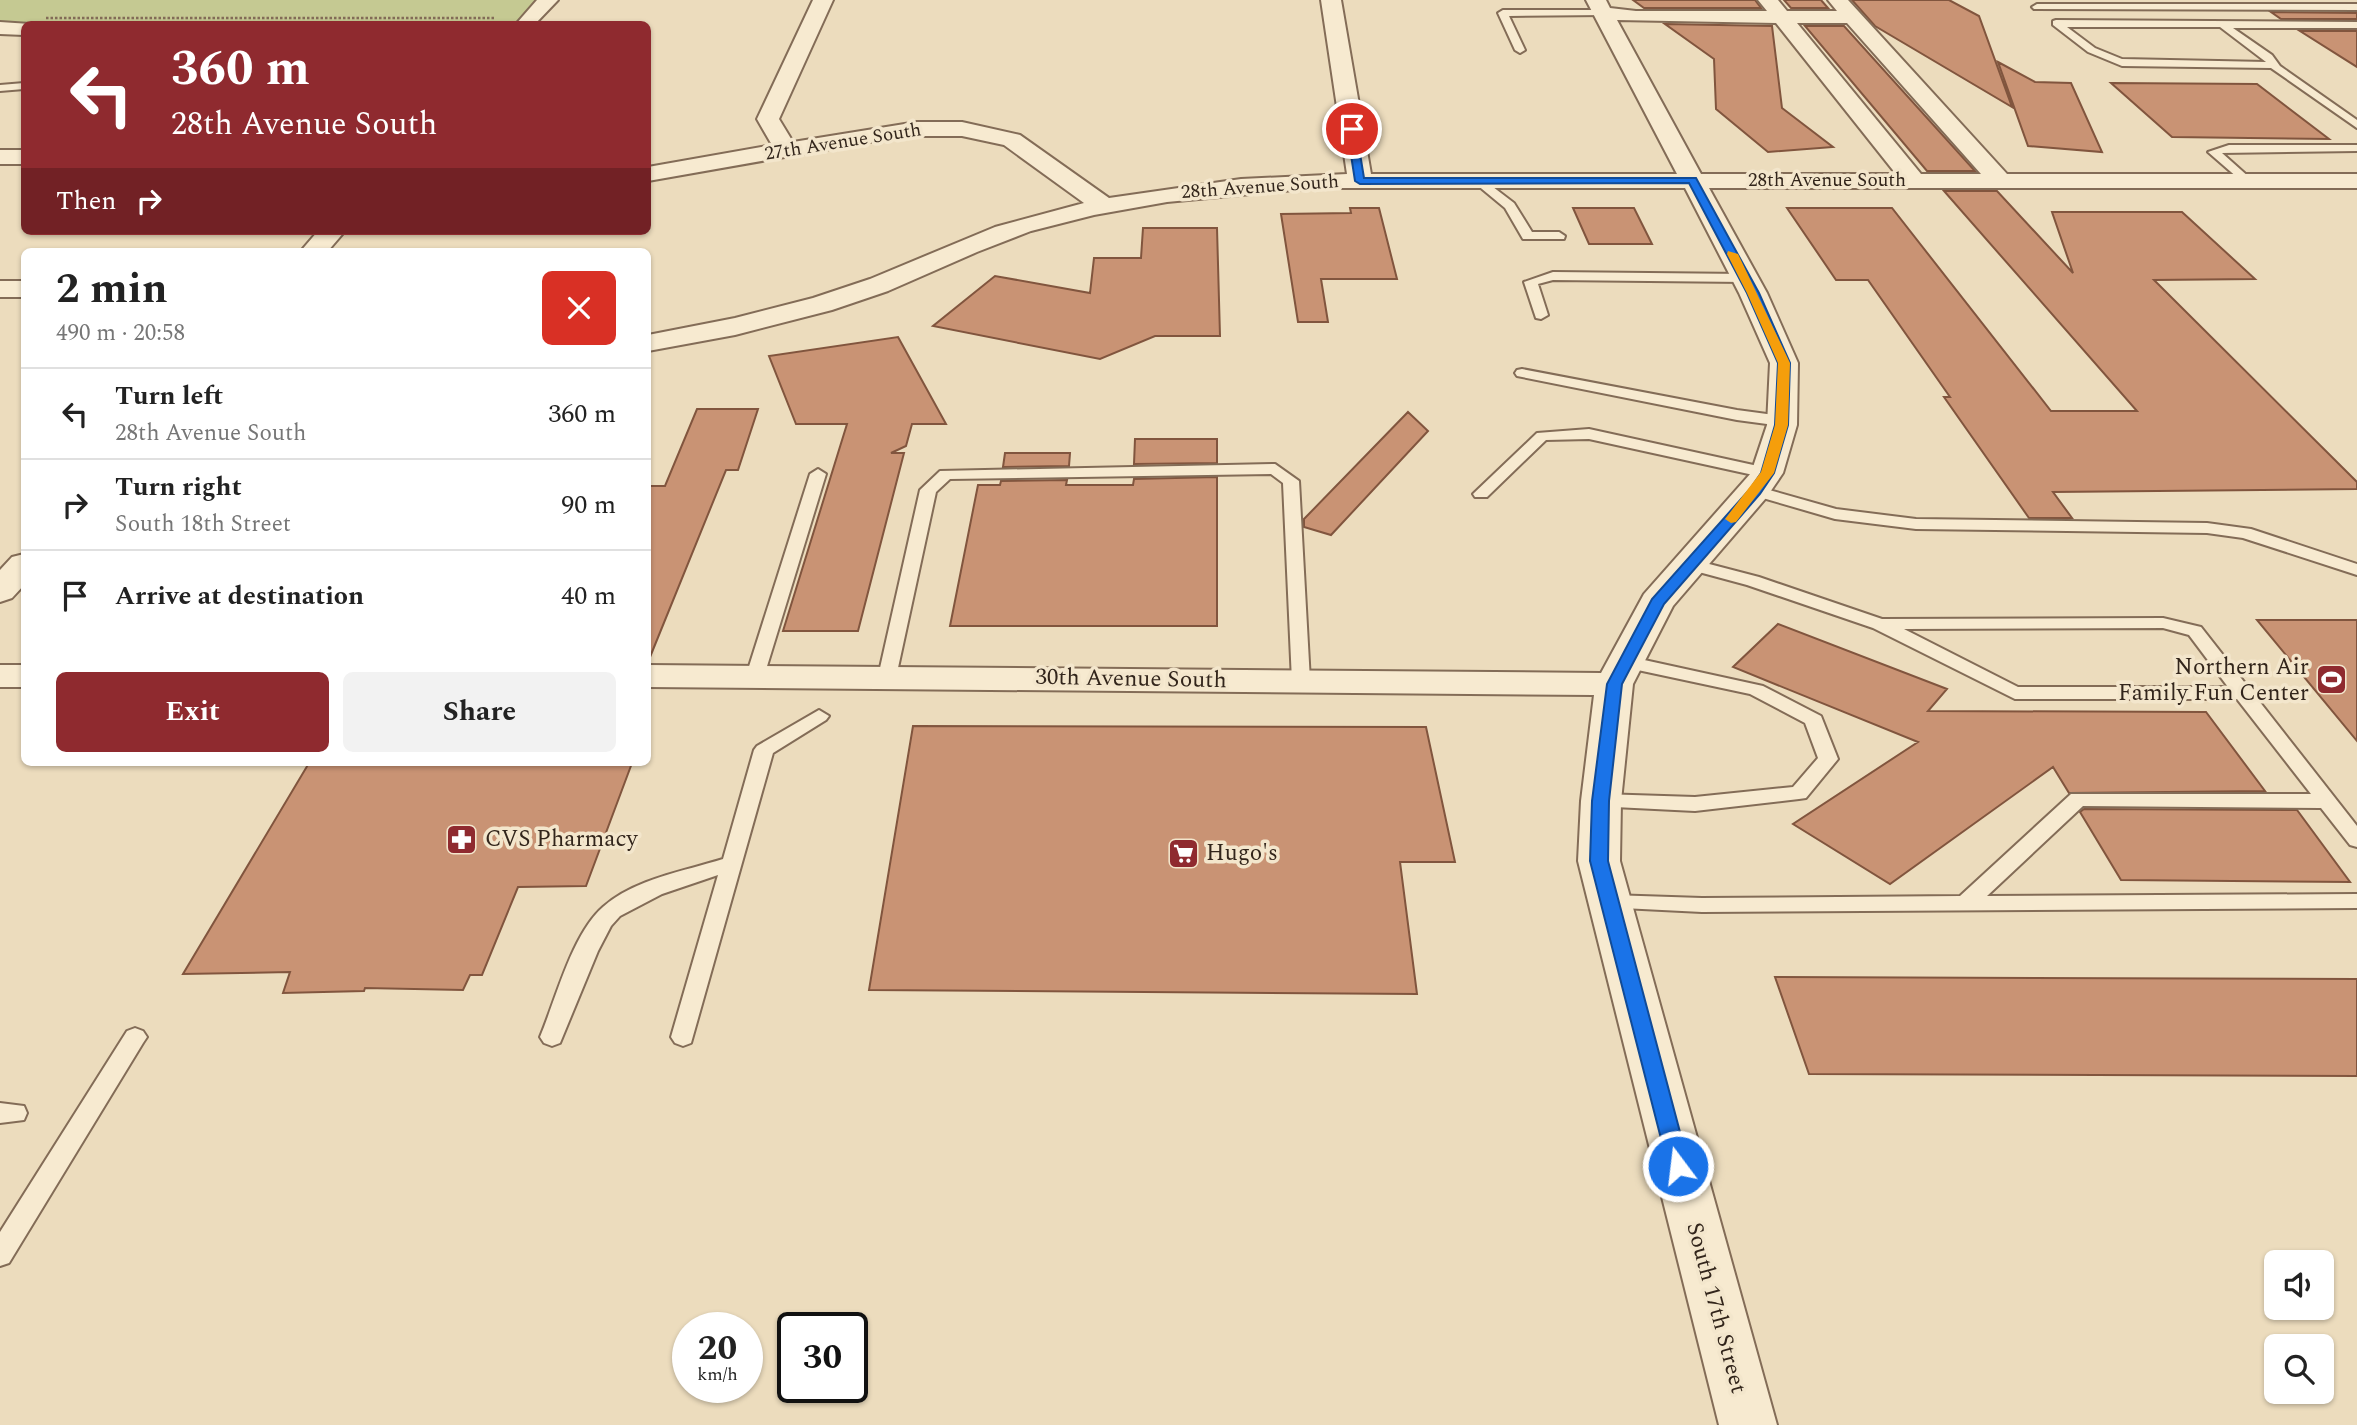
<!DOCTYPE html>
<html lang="en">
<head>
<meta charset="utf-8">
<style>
  :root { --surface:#fff; --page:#f2f2f2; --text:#222; --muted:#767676; --line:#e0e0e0; --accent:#8f2a2f }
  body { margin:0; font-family:Spectral,serif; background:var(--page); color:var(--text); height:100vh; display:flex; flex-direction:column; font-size:26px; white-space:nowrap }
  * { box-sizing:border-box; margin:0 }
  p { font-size:23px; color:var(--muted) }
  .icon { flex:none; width:38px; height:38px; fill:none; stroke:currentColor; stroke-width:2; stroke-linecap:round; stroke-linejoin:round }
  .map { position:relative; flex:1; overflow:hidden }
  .drawer { position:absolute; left:21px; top:248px; width:630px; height:518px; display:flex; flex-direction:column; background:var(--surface); border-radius:10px; box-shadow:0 2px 5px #0004 }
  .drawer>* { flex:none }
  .guide { position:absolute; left:21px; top:21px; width:630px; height:214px; border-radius:10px; box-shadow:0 2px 5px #0004; background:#8f2a2f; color:#fff; overflow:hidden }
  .controls { position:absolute; left:2264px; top:1250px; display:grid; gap:14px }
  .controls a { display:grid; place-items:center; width:70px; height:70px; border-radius:10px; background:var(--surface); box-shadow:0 2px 5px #0004; font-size:35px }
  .speed { position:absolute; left:672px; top:1312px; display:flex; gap:14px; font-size:35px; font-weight:700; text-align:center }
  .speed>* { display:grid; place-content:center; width:91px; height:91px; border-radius:50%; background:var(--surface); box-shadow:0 2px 5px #0004; line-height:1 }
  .speed small { font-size:18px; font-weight:400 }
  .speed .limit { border:4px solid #111; border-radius:10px; background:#fff; color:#111 }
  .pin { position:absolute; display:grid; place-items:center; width:60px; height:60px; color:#fff; margin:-30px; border:4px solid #fff; border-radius:50%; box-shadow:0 2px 7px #0007 }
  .me { position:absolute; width:77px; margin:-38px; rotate:345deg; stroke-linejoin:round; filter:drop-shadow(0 0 5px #0008) }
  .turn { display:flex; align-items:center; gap:24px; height:147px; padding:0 35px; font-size:32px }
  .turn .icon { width:91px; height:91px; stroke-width:2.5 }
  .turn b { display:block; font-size:49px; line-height:60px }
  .then { display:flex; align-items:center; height:66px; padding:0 35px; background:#0003; gap:14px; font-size:26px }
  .round { display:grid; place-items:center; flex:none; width:74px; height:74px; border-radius:10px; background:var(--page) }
  .head { display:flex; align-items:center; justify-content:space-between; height:119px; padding:0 35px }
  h1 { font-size:42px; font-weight:700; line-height:52px }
  .button { display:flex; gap:14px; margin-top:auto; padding:14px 35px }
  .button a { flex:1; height:80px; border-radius:10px; background:var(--accent); color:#fff; font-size:28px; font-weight:700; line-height:80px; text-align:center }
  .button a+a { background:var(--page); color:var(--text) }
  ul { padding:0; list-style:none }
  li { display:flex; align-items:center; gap:21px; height:91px; padding:0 35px; border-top:2px solid var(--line) }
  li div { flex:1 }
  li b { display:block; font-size:26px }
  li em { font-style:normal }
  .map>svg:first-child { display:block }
</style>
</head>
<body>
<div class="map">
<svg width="2357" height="1425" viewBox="0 0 2357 1425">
  <rect width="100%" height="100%" fill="#ecdcbd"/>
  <path fill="#c5c992" d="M0 0H538L516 23H0Z"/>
  <path fill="#c99374" stroke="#81553e" stroke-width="2" d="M1633 0H1755L1761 8H1644Z
    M1784 0H1821L1828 8H1791Z
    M1852 0H1949L1979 16 2012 107 1875 26Z
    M2271 12 2357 13V19H2281Z
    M1665 24 1772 26 1782 108 1833 147 1768 152 1716 109 1714 59Z
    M1805 26H1844L1975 171H1927Z
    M2300 31H2357V67Z
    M1998 62 2035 82 2071 83 2102 152 2028 146Z
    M2111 83 2257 84 2329 139 2172 137Z
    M1944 191H1997L2073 273 2052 212H2182L2255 279 2154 280 2357 482V489L2053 492 2072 518H2029L1944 397H1950L1868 280H1836L1787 208H1892L2051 411H2137Z
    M1350 208H1379L1397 279H1321L1328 322H1298L1281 214 1351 213Z
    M1573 208H1634L1652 244H1589Z
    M1143 228H1217L1220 336H1155L1100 359 933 326 995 276 1090 293 1094 258H1141Z
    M898 337 946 424H912L906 446 891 453H904L858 631H783L847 424H796L769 356Z
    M697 409H758L738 470H726L648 662V486H665Z
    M1408 412 1428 431 1331 535 1304 527V519Z
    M1135 439H1217V463L1134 464Z
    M1005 453H1070L1069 466 1003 467Z
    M1217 477V626H950L978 485H1000L1001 481 1067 480 1066 485H1133L1134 479Z
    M2257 620H2357V741Z
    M1778 624 1947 689 1928 711 2206 712 2265 791 2069 793 2053 767 1890 884 1793 824 1918 742 1733 667Z
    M913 726 1426 727 1455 862H1400L1417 994 869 990Z
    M309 763H632L586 886 518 887 482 975H470L463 990 365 988 364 991 283 993 290 972 183 974Z
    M2084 809 2297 810 2350 882 2121 880 2080 812Z
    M1775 977 2357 979V1076L1809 1074Z"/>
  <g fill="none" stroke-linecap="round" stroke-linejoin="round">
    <defs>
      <path id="service" d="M2037 4H2357V10L2034 9 2032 7Z
        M1603 10 1608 13 1606 15 1509 16 1525 50 1520 53 1515 50 1498 13 1503 10Z
        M2056 20 2357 22V28H2233L2272 55 2280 66 2357 120V128L2271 68 2122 66 2088 52 2053 25V21ZM2067 27H2220L2266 62 2122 59 2095 48Z
        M24 83V89L0 91V85Z
        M2229 145H2357V151L2222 153 2250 178 2252 181 2246 185 2208 152Z
        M1480 177 1514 203 1532 232H1559L1565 236 1564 239H1523L1505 208 1476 184 1474 181Z
        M1553 272 1745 274 1752 278 1745 282 1553 280 1538 284 1548 315 1541 319 1536 318 1524 282Z
        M1522 369 1737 410 1782 416 1790 421 1782 426 1737 420 1517 376 1515 373 1517 370Z
        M1589 429 1767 468 1775 473 1767 478 1589 439 1546 440 1487 497H1475L1473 494 1537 433Z
        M1275 464 1299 481 1310 681 1308 685H1294L1292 681 1283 483 1271 474 950 479 936 492 896 677 887 683 878 677 920 490 940 471Z
        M818 469 826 474 764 676 762 680H748L746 676 810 474Z
        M1755 486 1836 509 1916 519 2207 523 2251 529 2357 564V575L2243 538 2207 533 1916 529 1835 519 1749 494 1747 491 1749 488Z
        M1690 559 1759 577 1882 619 2163 618 2201 627 2357 826V847L2350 845 2321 808 2083 806 1987 896 2357 894V908L1702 912 1602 907 1599 902 1602 897 1610 895 1702 898 1960 896 2071 794H2311L2237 699H2015L1873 628 1747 585 1684 568 1681 564 1684 560ZM2163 628 2189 635 2228 687H2018L1904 629Z
        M1626 656 1763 686 1821 716 1838 759 1806 798 1799 799 1695 811 1594 806 1591 801 1594 796 1601 794 1695 797 1793 787 1818 758 1805 723 1750 694 1619 666 1617 662 1619 658Z
        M819 710 829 716 826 720 773 753 691 1043 683 1046 675 1043 671 1037 718 875 662 894 620 916 611 926 598 951 560 1043 552 1046 544 1043 540 1037C556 999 572 934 603 907 634 879 685 871 723 859L754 750 757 746Z
        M135 1028 143 1031 147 1037 143 1043 9 1263 0 1266V1232L127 1031Z
        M0 1103 24 1106 27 1113 24 1120 0 1123Z"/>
      <path id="minor" d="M813 0H833L779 119 793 142 917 122H962L1020 135 1109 198 1241 179 1347 174 1321 0H1341L1371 174H1677L1586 0H1606L1610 8 1636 11H1767L1758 0H1778L1787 11H1837L1828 0H1848L2007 174H2357V188H1709L1767 293 1798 363 1797 425 1783 473 1766 498 1673 606 1633 684 1621 801 1620 861 1777 1425H1719L1578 861 1581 801 1594 695 648 687V665L1601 673 1644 594 1751 473 1767 425 1770 363 1739 293 1685 188H1315L1167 202 1094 215 1031 231 977 252 888 291 832 310 735 335 648 351V335L735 318 813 298 870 279 995 227 1084 203 1004 145 962 136H917L870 142 648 181V167L772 145 757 119ZM1617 20 1776 23 1896 174H1701ZM1797 23H1847L1981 174H1921Z
        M0 22 30 24H24V35L0 34Z
        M0 150H24V164H0Z
        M0 281H24V297H0Z
        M0 665H24V687H0Z"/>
      <path id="tertiary" d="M537 0H558L535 24H516Z
        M318 231H345L327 252H300Z
        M24 554V585L12 598 0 602V570L12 557Z"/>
    </defs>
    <use href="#service" stroke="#836c57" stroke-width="4"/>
    <use href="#minor" stroke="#836c57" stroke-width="4"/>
    <use href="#tertiary" stroke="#836c57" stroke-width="4"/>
    <path stroke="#836c57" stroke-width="2.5" stroke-dasharray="2.5 2" stroke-linecap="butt" d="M46 18H495"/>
    <use href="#service" fill="#f7ead0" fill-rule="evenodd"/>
    <use href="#minor" fill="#f7ead0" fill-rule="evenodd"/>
    <use href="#tertiary" fill="#f7ead0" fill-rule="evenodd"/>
  </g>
  <path fill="#1a73e8" stroke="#114b97" stroke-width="2" d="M1352 126 1356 129 1364 178H1696L1759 293 1790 363 1788 425 1774 473 1760 494 1664 604 1622 684 1609 801 1608 861 1689 1166 1686 1172 1678 1175 1671 1172 1668 1166 1590 861 1592 801 1607 684 1652 599 1750 489 1761 473 1775 425 1778 363 1747 293 1689 183 1360 184 1355 181 1347 129Z"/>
  <path fill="#f59e0b" d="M1728 251 1738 254 1790 363 1788 425 1774 473 1736 522 1731 523 1725 519 1761 472 1775 425 1778 363 1747 293 1727 254Z"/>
  <defs>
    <symbol id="stadium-square" viewBox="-11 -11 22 22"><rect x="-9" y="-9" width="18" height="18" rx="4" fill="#8f2a2f" stroke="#f3e6cc"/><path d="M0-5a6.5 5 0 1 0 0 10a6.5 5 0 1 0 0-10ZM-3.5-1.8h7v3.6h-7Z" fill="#fff"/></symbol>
    <symbol id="pharmacy-square" viewBox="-11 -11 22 22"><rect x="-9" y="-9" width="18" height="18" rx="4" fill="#8f2a2f" stroke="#f3e6cc"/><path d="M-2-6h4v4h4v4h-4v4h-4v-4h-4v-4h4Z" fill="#fff"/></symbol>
    <symbol id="supermarket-square" viewBox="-11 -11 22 22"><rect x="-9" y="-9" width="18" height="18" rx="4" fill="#8f2a2f" stroke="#f3e6cc"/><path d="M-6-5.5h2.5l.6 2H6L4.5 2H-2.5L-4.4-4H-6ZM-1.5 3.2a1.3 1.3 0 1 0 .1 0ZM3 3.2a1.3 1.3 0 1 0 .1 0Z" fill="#fff"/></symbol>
  </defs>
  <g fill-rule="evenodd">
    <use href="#stadium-square" x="2314" y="662" width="35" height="35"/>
    <use href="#pharmacy-square" x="444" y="822" width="35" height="35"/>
    <use href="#supermarket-square" x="1166" y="836" width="35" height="35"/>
  </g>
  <g text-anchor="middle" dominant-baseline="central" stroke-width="7" stroke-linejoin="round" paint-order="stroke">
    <g font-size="19" fill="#32251b" stroke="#f3e6cc">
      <text transform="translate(843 142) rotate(-9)">27th Avenue South</text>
      <text x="1827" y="180">28th Avenue South</text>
      <text transform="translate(1260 187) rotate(-4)">28th Avenue South</text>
    </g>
    <g font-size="23" fill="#32251b" stroke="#f3e6cc" text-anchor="start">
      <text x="2309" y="667" text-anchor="end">Northern Air<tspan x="2309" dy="26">Family Fun Center</tspan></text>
      <text x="485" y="839">CVS Pharmacy</text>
      <text x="1206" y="853">Hugo's</text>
    </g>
    <g font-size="23" fill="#32251b" stroke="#f3e6cc">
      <text transform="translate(1131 679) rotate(1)">30th Avenue South</text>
      <text transform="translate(1716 1308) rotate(75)">South 17th Street</text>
    </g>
  </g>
</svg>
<div class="controls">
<a><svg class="icon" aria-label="sound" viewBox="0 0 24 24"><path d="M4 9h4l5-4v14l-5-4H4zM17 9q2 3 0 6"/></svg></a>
<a><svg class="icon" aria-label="search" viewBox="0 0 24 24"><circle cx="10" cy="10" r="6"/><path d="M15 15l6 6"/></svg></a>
</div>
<div class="speed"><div>20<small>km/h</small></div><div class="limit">30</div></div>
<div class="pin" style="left:1352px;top:129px;background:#d93025"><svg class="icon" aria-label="arrive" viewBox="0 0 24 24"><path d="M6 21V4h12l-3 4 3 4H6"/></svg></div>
<svg class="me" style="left:1678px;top:1166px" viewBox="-20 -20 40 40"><circle r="17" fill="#1a73e8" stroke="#fff" stroke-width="3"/><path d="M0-11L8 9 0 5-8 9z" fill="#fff"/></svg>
<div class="guide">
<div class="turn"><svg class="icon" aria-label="left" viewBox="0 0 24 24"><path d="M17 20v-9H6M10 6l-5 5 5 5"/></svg><div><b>360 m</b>28th Avenue South</div></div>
<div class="then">Then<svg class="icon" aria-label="right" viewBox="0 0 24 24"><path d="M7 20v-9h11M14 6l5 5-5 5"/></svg></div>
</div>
<section class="drawer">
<div class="head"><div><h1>2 min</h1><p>490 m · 20:58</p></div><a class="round" style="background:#d93025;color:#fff"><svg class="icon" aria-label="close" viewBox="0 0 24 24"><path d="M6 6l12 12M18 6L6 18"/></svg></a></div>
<ul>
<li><svg class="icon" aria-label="left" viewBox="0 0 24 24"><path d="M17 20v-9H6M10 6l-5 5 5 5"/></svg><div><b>Turn left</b><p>28th Avenue South</p></div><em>360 m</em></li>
<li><svg class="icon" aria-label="right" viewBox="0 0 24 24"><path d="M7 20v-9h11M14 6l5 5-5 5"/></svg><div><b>Turn right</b><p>South 18th Street</p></div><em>90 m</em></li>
<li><svg class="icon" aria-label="arrive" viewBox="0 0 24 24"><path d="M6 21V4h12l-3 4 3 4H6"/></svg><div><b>Arrive at destination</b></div><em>40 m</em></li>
</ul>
<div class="button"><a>Exit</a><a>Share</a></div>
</section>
</div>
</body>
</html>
